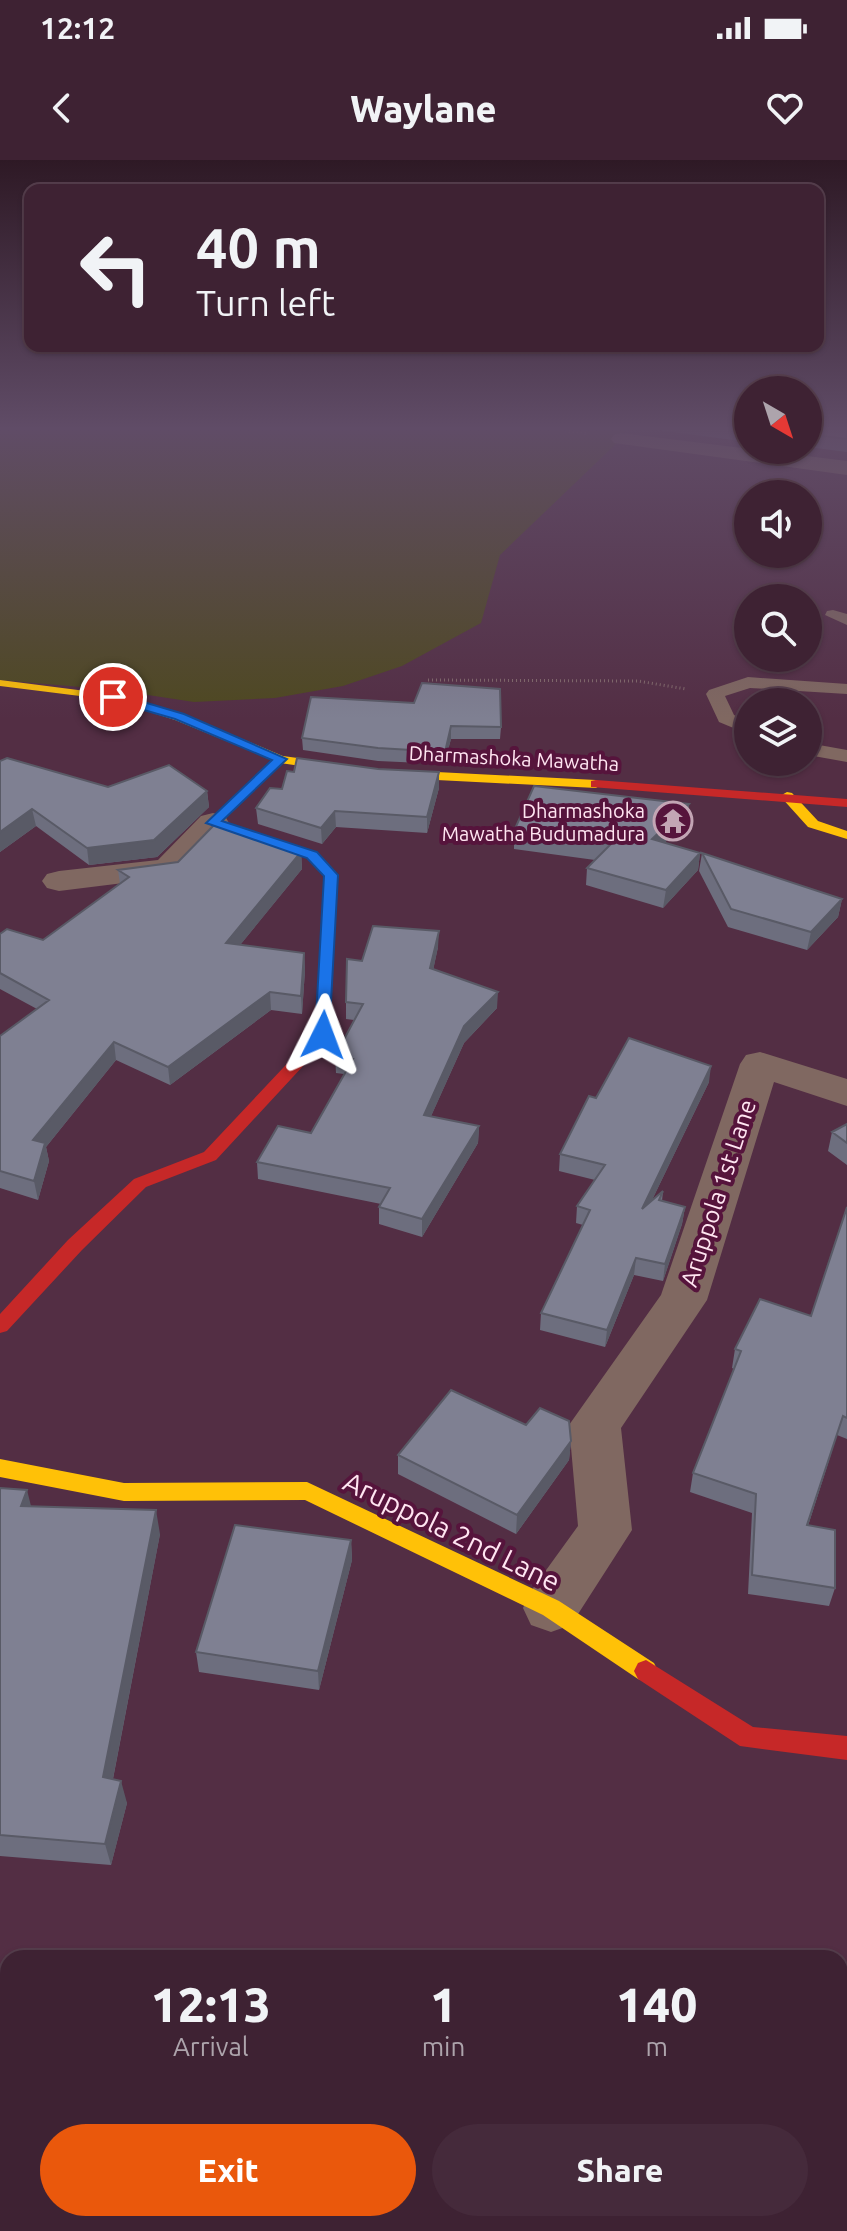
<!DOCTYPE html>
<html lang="en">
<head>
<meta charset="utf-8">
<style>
  :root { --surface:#3e2233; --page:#452a3b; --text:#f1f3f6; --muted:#ada4ac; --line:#573f4e; --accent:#ea580c }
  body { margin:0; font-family:Ubuntu,sans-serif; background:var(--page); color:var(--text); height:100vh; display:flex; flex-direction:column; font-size:30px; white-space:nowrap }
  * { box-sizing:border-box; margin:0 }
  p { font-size:26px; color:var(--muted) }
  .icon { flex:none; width:44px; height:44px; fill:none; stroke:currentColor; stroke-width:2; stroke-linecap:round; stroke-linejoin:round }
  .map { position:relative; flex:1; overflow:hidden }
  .sheet { position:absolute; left:0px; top:1790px; width:848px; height:282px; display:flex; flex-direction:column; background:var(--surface); border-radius:24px 24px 0 0; box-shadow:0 2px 6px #0004,0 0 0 2px var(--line) }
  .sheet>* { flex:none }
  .top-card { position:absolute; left:24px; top:24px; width:800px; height:168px; border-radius:16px; box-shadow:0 2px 6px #0004,0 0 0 2px var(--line); background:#3e2233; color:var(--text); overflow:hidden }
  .needle { width:52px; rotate:141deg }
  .tools { position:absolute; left:734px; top:216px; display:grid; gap:16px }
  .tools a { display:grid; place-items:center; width:88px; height:88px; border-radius:50%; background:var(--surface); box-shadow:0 2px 6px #0004,0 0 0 2px var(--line); font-size:40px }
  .pin { position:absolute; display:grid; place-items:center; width:68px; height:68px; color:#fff; margin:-34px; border:4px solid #fff; border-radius:50%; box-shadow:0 2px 8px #0007 }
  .me { position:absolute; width:88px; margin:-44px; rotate:3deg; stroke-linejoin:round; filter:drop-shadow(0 0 6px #0008) }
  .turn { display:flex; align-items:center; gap:28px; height:168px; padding:0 40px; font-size:36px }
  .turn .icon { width:104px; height:104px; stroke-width:2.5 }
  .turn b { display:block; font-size:56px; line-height:68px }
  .eta { display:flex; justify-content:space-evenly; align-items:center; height:136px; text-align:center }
  .eta b { font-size:48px; font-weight:800; line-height:56px }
  .primary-button { display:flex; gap:16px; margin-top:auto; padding:16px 40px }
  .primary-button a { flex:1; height:92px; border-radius:48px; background:var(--accent); color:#fff; font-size:32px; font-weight:800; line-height:92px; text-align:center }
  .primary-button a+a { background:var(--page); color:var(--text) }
  .status { display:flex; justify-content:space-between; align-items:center; height:56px; padding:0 40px; background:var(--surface); direction:ltr }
  .status svg { height:22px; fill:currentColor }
  header { display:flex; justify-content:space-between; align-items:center; height:104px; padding:0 40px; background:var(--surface); font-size:36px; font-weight:800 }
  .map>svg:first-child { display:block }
</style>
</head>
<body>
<div class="status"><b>12:12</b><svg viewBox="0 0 49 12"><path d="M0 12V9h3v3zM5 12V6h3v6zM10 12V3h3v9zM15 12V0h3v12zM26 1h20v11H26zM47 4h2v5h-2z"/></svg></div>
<header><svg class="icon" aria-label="back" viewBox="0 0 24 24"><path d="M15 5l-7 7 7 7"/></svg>Waylane<svg class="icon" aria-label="heart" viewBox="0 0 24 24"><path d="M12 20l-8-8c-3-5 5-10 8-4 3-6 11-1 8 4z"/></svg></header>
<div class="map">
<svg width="847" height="2071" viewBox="0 0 847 2071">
  <rect width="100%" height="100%" fill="#532e44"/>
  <path fill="#4e4820" d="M0 269H626L621 279 500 395 481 463 402 506 343 526 275 538 194 542 115 530 0 520Z"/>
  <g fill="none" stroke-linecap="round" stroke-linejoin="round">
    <path stroke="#826a6b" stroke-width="3" stroke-dasharray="1 3" stroke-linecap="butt" d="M553 269 588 274
      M428 520 638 521 686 529"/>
    <path fill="#806861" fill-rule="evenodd" d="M833 450 847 454V465L825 455 827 451Z
      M748 517 847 524V534L750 528 725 536 734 555 748 561V574L719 562 706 534 709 530Z
      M808 583 847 590V602L808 595Z"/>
    <path fill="#806861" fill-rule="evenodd" d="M621 273 847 301V315L614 283 611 279 614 275Z
      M213 653 225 656 229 663 180 716 59 731 47 728 42 721 47 714 59 711 158 700 201 656Z
      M760 892 847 919V946L774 922 707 1140 621 1268 632 1370 571 1465 551 1472 531 1465 523 1448 531 1431 578 1366 569 1265 661 1135 740 904 746 895Z"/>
    <path fill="#4caf50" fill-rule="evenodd" d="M276 596 286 599 222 662 317 692 336 712 332 789H322L320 786 324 716 307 698 206 663Z"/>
    <path fill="#ffc107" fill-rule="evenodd" d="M0 520 117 535 183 554 283 596 378 609 596 620 602 624 596 628 378 617 280 603 175 560 112 540 0 526Z
      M787 632 792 633 818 661 847 671V679L808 667 780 636Z
      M0 1299 124 1323 307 1322 559 1441 654 1503 658 1511 654 1519 646 1522 638 1519 543 1455 305 1340 124 1341 0 1317Z"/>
    <path fill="#c62828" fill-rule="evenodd" d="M596 620 847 639V647L591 627V621Z
      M327 782 334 786 329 878 216 1000 146 1027 82 1090 7 1171 0 1173V1154L68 1080 134 1019 204 992 315 874 320 786Z
      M646 1500 753 1567 847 1576V1600L740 1586 638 1519 634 1511 638 1503Z"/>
  </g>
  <path fill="#6d6e7e" d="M650 269H748V282Z
    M808 269H847V292L808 287Z
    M311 537 501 567 500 579H451L444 604 378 601 303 590 302 578Z
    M0 601 108 627 207 631 209 647 157 697 89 705 36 666 0 692Z
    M439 628 427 673 336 667 322 684 258 664 256 648Z
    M689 644 687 661 664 683 700 693 698 710 663 748 586 725 587 708 595 700 514 689V671Z
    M301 692 302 709 240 785 304 793 305 810 302 854 271 850 170 925 116 900 46 987 49 1001 38 1040 0 1028V876L37 849 0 829V774L43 780 120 724 118 710Z
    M702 693 842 739 838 757 807 790 728 767 699 711Z
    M438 787 433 810 497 848 464 883 431 956 479 966 478 983 422 1077 379 1064V1047L381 1044 258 1019 257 1002 311 973 344 914 336 913 335 896 354 860 346 859V842Z
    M709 922 652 1040 663 1031 662 1041 685 1047 682 1064 663 1121 634 1115 605 1187 540 1170 541 1153 583 1065 576 1063 577 1046 595 1020 559 1011 560 994 596 938Z
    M847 964V1005L828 991 832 972Z
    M847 1047V1279L837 1275 808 1366 835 1428 829 1446 748 1434 752 1353 690 1332 693 1313 734 1209 732 1208 735 1189 811 1156Z
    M526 1265 571 1281 569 1300 516 1374 398 1314V1295Z
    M0 1328 31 1347 160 1374 113 1619 127 1643 111 1705 0 1696Z
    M351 1380 352 1400 319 1530 199 1512 196 1492Z"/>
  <path fill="#595a66" d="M451 566V579L444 604 445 592Z
    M439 612V628L427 673V657Z
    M207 631 209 647 157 697 89 705 87 688Z
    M689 644 687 661 650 697 652 679Z
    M32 649 36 666 0 692V672Z
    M335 651 336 667 322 684 321 668Z
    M301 692 302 709 228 800 226 783Z
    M700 693 698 710 663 748 666 730Z
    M842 739 838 757 807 790 811 772Z
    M439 771 438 787 430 825V808Z
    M304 793 305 810 302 854 301 836Z
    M270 832 271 850 170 925 168 907Z
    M498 832 497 848 464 883 424 972V955L464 866Z
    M114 882 116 900 46 987 49 1001 38 1040 34 1021 33 980Z
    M711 906 709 922 640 1065 642 1049Z
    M479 966 478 983 422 1077V1059Z
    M685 1047 682 1064 663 1121 665 1104Z
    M636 1098 634 1115 605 1187 607 1170Z
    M843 1256 837 1275 802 1384 807 1365Z
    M571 1281 569 1300 516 1374 517 1355Z
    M27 1330 33 1354 21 1346Z
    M156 1350 160 1374 109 1639 103 1617Z
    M351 1380 352 1400 319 1530 318 1511Z
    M121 1621 127 1643 111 1705 105 1684Z"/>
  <path fill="#7f8092" stroke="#595a66" stroke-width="2" d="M808 269H847V279L808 274Z
    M422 523 500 529 501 567 451 566 445 592 378 588 302 578 311 537 414 543Z
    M7 598 108 627 169 605 207 631 154 680 87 688 32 649 0 672V601Z
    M297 598 378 609 439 612 427 657 335 651 321 668 256 648 270 628 282 629 287 611 294 612Z
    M534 626 689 644 652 679 700 693 666 730 587 708 611 684 514 671Z
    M217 662 297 688 301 692 226 783 304 793 301 836 270 832 168 907 114 882 33 980 45 983 34 1021 0 1011V876L49 840 0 813V774L7 769 43 780 129 717 118 710 178 702Z
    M702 693 842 739 811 772 731 749Z
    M373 766 439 771 430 808 498 832 464 866 424 955 479 966 422 1059 379 1047 390 1028 257 1002 278 966 311 973 353 899 335 896 363 844 346 842 347 799 362 801Z
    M629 878 711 906 642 1049 663 1031 659 1040 685 1047 665 1104 636 1098 607 1170 541 1153 590 1050 577 1046 605 1005 560 994 589 936 596 938Z
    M847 964V983L832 972Z
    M847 1047V1258L843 1256 807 1365 835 1370V1428L752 1415 756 1334 693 1313 741 1191 735 1189 760 1139 811 1156Z
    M451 1230 526 1265 540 1248 569 1261 571 1281 517 1355 398 1295Z
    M0 1328 27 1330 21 1346 156 1350 103 1617 121 1621 105 1684 0 1675Z
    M235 1365 351 1380 318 1511 196 1492Z"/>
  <linearGradient id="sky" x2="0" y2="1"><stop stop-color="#2e1925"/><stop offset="0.48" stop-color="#604c67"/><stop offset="1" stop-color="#604c67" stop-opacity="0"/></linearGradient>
  <rect width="847" height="559" fill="url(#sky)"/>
  <path fill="#1a73e8" stroke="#114b97" stroke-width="2" d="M113 533 184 554 287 599 222 661 317 692 338 715 329 878 323 880 315 875 324 716 307 698 206 663 272 600 175 559 109 540V534Z"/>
  <defs>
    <symbol id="temple-ring" viewBox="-11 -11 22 22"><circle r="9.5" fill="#56143c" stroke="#c3a5b4" stroke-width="1.5"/><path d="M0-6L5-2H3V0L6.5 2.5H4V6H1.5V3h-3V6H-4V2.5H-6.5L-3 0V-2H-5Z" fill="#c3a5b4"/></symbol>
  </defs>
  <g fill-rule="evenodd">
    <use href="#temple-ring" x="651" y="639" width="44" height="44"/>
  </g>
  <g text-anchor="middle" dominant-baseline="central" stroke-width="8" stroke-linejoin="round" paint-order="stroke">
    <g font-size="20" fill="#ffe5f1" stroke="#56143c">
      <text transform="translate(514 598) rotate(3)">Dharmashoka Mawatha</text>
    </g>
    <g font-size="20" fill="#ffe5f1" stroke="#56143c" text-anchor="end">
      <text x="645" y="650">Dharmashoka<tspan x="645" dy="23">Mawatha Budumadura</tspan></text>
    </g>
    <g font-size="24" fill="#ffe5f1" stroke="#56143c">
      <text transform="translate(718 1033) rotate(-72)">Aruppola 1st Lane</text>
    </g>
    <g font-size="28" fill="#ffe5f1" stroke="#56143c">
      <text transform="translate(452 1371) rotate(26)">Aruppola 2nd Lane</text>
    </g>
  </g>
</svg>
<div class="tools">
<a><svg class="needle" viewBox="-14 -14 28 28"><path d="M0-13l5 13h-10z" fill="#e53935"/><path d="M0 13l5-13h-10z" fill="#ada4ac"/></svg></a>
<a><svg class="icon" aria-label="sound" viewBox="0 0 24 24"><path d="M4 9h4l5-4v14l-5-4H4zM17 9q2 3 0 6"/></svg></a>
<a><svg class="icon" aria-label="search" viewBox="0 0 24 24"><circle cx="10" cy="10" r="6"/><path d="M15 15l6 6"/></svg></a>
<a><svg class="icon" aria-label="layers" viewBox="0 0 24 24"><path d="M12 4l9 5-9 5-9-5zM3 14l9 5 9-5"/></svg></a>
</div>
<div class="pin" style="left:113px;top:537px;background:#d93025"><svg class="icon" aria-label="arrive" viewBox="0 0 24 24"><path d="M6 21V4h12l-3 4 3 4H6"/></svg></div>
<svg class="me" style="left:323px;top:875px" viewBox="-20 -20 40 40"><path d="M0-17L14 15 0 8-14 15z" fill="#1a73e8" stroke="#fff" stroke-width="4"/></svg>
<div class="top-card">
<div class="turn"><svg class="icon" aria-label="left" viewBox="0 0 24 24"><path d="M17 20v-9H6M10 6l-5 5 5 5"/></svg><div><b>40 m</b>Turn left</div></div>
</div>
<section class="sheet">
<div class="eta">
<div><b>12:13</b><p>Arrival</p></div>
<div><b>1</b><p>min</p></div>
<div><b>140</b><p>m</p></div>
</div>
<div class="primary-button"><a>Exit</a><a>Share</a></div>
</section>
</div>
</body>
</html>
